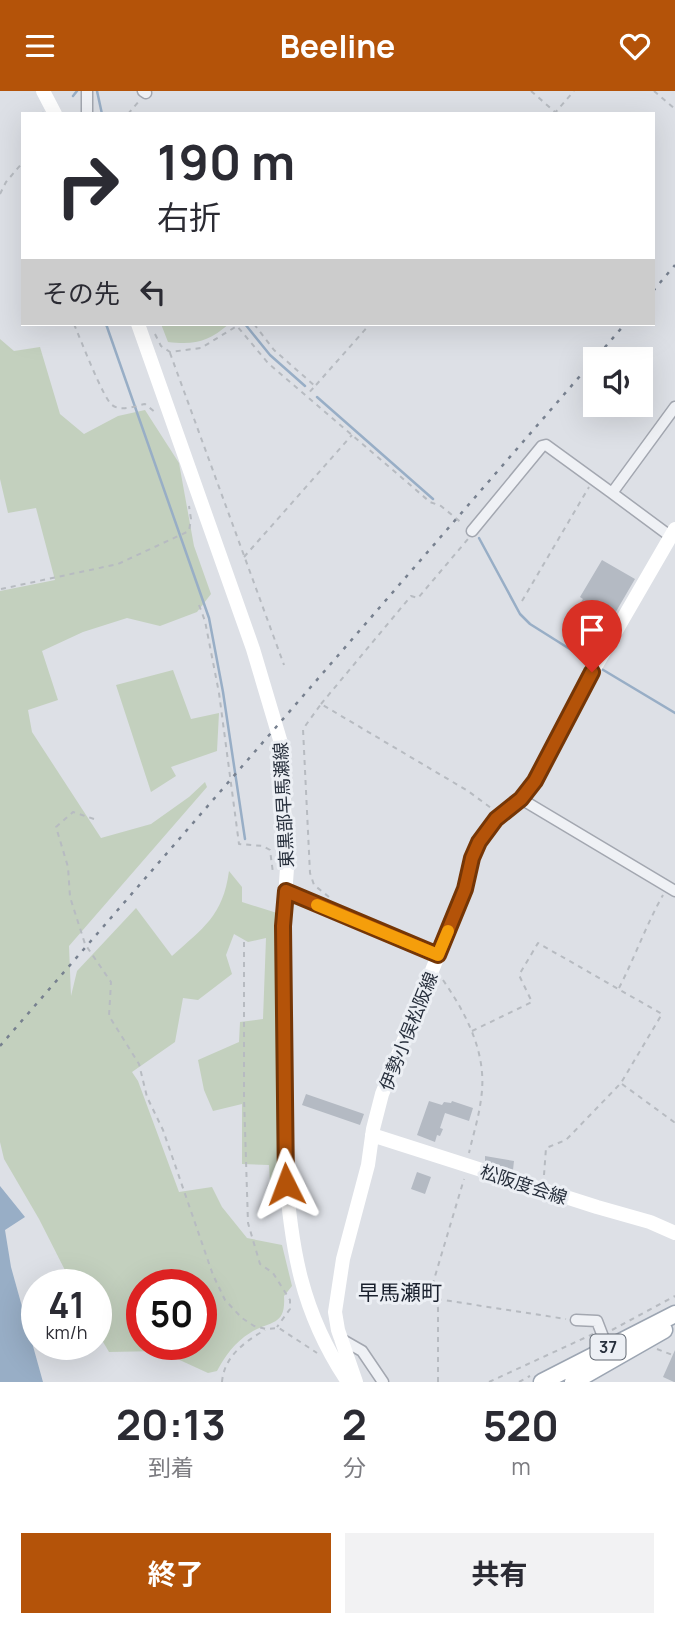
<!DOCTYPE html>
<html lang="ja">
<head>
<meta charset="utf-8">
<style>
  :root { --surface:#fff; --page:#f2f2f3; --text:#2b2b33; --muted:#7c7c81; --accent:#b45309 }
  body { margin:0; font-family:Manrope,"Noto Sans JP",sans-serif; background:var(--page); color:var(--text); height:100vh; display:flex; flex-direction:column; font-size:26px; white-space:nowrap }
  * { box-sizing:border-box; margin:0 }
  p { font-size:23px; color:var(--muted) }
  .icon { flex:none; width:38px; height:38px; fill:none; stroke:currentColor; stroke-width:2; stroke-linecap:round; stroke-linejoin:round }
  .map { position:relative; height:1291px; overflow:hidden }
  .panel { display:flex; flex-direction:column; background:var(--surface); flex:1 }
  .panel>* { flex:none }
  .top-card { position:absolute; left:21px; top:21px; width:634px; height:214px; border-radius:0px; box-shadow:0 7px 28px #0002; background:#fff; color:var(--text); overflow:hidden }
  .buttons { position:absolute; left:583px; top:256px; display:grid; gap:14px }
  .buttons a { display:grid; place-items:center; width:70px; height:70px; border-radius:0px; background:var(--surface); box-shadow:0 7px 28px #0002; font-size:35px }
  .speed { position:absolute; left:21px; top:1178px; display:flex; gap:14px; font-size:35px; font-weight:700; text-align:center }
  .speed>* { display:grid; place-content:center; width:91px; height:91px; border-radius:50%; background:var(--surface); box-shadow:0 7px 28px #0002; line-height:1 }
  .speed small { font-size:18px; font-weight:400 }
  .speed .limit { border:10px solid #d22; background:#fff; color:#111 }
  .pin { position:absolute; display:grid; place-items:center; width:60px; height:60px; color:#fff; margin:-72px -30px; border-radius:50% 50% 50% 0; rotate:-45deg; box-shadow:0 0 7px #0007 }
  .pin .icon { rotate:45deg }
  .me { position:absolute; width:77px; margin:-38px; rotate:357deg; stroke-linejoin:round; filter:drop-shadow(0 0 5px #0008) }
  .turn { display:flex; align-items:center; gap:24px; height:147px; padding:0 21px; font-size:32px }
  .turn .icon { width:91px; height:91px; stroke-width:2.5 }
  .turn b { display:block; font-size:49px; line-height:60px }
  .then { display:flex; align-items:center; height:66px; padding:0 21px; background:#0003; gap:14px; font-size:26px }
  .eta { display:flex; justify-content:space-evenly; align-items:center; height:119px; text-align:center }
  .eta b { font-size:42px; font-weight:700; line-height:49px }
  .action { display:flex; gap:14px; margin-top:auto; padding:14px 21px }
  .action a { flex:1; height:80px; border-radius:0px; background:var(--accent); color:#fff; font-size:28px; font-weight:700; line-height:80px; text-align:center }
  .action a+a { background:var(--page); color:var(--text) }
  header { display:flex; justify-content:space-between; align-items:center; height:91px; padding:0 21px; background:var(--accent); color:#fff; font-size:32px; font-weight:700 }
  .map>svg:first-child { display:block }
</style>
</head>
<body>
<header><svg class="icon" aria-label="menu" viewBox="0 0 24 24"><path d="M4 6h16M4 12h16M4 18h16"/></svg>Beeline<svg class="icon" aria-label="heart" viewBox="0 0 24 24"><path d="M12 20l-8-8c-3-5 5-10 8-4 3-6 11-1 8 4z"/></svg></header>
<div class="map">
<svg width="675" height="1291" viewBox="0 0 675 1291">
  <rect width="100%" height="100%" fill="#dde0e6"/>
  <path fill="#c3d0be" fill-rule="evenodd" d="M161 233H229C208 251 195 254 168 251Z
    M0 248 14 260 40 256 60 323 84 343 118 325 145 319 179 372 194 455 211 503 197 521 160 535 127 527 83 541 42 560 58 609 28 619 32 641 101 747 151 733 189 706 205 691 207 696 69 855 71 905 77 880 136 817 172 865C203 837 223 825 229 780L242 796V811L277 822 279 1083 270 1091 269 1074 242 1073V1013L213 1020 204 999 198 969 239 951 240 931 263 928 266 847 248 851 234 843 226 864 232 883 198 909 183 907 175 951 132 981 138 990 179 1101 212 1096 222 1116 247 1147 282 1154 292 1195 284 1205C286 1236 270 1229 250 1242 235 1251 225 1265 217 1280L208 1282 160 1260 109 1261 96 1239V1194L72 1193 39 1128 4 1068 0 1051V500L55 489 36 417 8 422 0 388ZM142 1194H201V1253H142Z
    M173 579 191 628 219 622 217 660 171 676 176 685 151 701 116 594Z"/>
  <path fill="#98aec6" d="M0 1095 25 1126 5 1139 11 1176 43 1291H0Z"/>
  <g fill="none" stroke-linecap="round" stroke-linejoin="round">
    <path stroke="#98aec6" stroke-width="2.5" d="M97 0 102 23
      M73 5 77 0
      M42 23 43 22
      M106 233 209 527 223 601 245 748
      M245 233 270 264 305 295
      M317 306 433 408
      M479 447 520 523 530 533 592 572
      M600 577 675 622"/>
  </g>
  <path fill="#b4bac3" d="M602 469 635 488 614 524 596 515 572 552 563 546 568 539 564 536 583 508 580 506Z
    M306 1003 364 1023 360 1034 302 1014Z
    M429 1010 442 1014 444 1011 451 1012 452 1010 473 1017 469 1030 445 1022 440 1037 443 1038 440 1045 437 1044 435 1051 417 1044Z
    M485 1065 514 1070 513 1079 485 1070Z
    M417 1081 431 1086 425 1103 411 1098Z
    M675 1259V1291H674L663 1286Z"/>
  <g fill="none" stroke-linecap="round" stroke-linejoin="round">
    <defs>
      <path id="street" d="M87 0V23
        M143 0 146 2
        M472 440 542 355 546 354 612 402
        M670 445 612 402 675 316
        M521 708 675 800
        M286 800 438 864
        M576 1229 597 1230 607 1256
        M341 1248 362 1260 383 1291"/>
      <path id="primary" d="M542 1291 675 1223
        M573 1291 664 1239"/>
    </defs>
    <use href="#street" stroke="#a3a7b0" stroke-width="13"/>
    <use href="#primary" stroke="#9ca5b2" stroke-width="19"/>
    <path stroke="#b7bbc1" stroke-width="2" stroke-dasharray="5 5" stroke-linecap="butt" d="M531 0 555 21
      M654 0 675 18
      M128 23 140 9
      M554 23 574 0
      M0 103 6 91 23 71
      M74 233C80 247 103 307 112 314 121 321 135 315 145 313L156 322
      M254 233 274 259 315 295 307 304
      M155 243 161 255 170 261 201 257 237 235 268 272 430 411 441 415 463 433
      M170 262 284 574
      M316 294 370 233
      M244 466 352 344
      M1 498 118 473 189 440 191 428 189 415
      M522 510 589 396
      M199 514 205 530 219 602 239 753 263 755 270 759 273 782
      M321 613 411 505 418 507 468 448
      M94 728 73 721 56 736 68 776 70 806 85 853 111 891 109 925 139 973 147 1006 163 1039 213 1184 225 1209 242 1227 254 1235 266 1238 279 1237 317 1262
      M329 806 314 794 310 782 303 638 321 613 468 700 491 717
      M244 851V1007L248 1132 260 1173 273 1182 290 1209V1218L277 1236
      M443 889C467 924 488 964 481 1008 479 1026 473 1044 469 1062
      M619 897C635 866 646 834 663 804
      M472 940 532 911 519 884 538 852 662 923 621 992 566 1049 546 1057 544 1084
      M622 993 674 1031 675 1029
      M437 1208 566 1228
      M612 1239 675 1205
      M657 1258 675 1265
      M222 1291C224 1266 244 1251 265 1239
      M438 1291V1217L436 1208 430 1202 464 1088
      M489 1291 593 1243
      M519 1291 530 1285"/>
    <use href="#street" stroke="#eff1f5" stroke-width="10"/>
    <path stroke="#fff" stroke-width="14" d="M43 0 55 23
      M138 233 253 558 281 652 287 777 283 835 285 1075C291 1158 301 1221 348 1291
      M372 1044 597 1116 650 1131 675 1142
      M356 1291 338 1239 335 1221 343 1168 368 1074 373 1038 382 1003 465 798 472 767 482 745 496 728 521 708 535 690 583 597 675 438"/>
    <use href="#primary" stroke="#fff" stroke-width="16"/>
    <path stroke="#77808f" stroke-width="2.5" stroke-dasharray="3.5 7" stroke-linecap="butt" d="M653 200 675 174
      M0 955 625 233"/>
  </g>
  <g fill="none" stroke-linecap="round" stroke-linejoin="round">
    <defs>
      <path id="route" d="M286 1093 283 835 286 800 438 864 465 798 472 767 479 751 496 728 521 708 535 690 592 581"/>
    </defs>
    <use href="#route" stroke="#753606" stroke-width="18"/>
    <use href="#route" stroke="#b45309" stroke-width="12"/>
    <path stroke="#f59e0b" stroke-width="12" d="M317 814 438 864 448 840"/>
  </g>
  <g text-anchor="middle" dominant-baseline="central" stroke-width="6" stroke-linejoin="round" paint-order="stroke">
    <rect fill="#eceff4" stroke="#626973" stroke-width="2" x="590.5" y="1243.5" width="35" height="25" rx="5"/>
    <g font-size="16" font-weight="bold" fill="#272f3c">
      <text x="608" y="1256">37</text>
    </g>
    <g font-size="18" fill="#272f3c" stroke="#eceff4">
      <text transform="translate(283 714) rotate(-93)">東黒部早馬瀬線</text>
      <text transform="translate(408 940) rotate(-68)">伊勢小俣松阪線</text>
      <text transform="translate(524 1093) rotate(18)">松阪度会線</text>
    </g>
    <g font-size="21" fill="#19202d" stroke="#eceff4">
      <text x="400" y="1201">早馬瀬町</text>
    </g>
  </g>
</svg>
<div class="buttons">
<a><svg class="icon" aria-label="sound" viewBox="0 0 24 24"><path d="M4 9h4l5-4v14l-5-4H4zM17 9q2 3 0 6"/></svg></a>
</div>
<div class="speed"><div>41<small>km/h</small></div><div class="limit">50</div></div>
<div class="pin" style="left:592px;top:581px;background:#d93025"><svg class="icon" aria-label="arrive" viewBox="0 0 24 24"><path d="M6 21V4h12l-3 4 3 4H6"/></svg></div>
<svg class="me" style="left:286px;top:1093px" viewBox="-20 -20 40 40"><path d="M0-17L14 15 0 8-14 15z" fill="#b45309" stroke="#fff" stroke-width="4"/></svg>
<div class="top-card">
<div class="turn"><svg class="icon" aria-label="right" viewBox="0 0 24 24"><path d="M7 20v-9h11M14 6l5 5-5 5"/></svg><div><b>190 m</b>右折</div></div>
<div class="then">その先<svg class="icon" aria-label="left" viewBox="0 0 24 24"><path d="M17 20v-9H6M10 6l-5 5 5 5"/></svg></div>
</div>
</div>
<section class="panel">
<div class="eta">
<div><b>20:13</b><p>到着</p></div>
<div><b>2</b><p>分</p></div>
<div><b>520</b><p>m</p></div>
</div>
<div class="action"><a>終了</a><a>共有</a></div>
</section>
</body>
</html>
